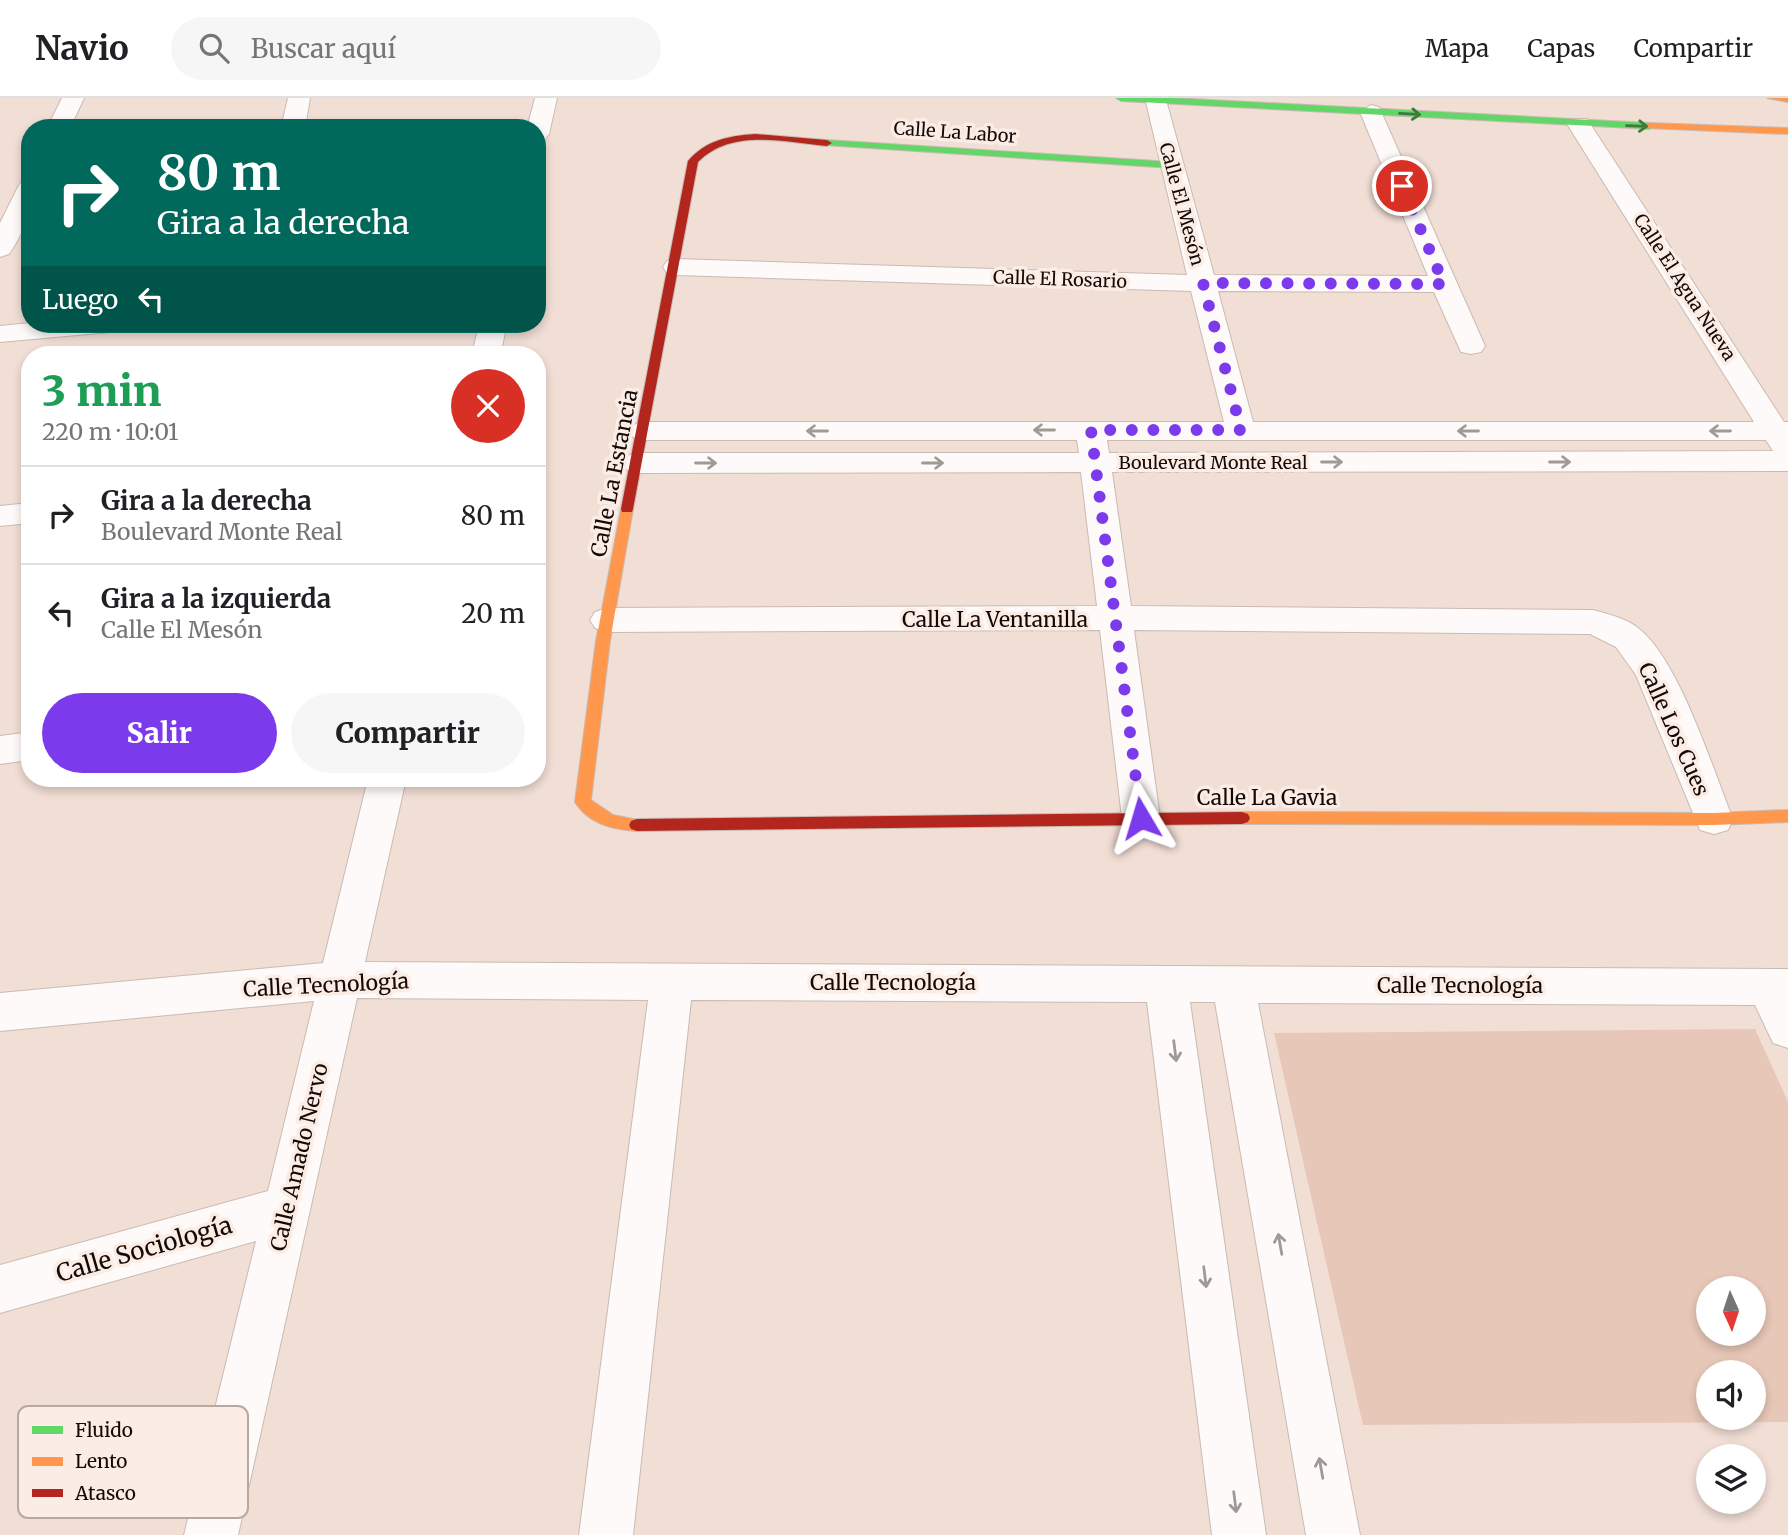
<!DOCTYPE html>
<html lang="es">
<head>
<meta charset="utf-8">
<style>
  :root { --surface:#fff; --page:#f6f6f6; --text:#202124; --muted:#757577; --line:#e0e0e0; --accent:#7c3aed }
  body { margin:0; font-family:Merriweather,serif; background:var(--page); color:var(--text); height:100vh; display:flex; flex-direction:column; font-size:26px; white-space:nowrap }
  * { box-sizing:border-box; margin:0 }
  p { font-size:23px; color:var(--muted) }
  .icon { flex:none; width:38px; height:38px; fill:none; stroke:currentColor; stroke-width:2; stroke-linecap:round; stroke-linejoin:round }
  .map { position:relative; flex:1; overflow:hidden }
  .details { position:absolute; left:21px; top:248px; width:525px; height:441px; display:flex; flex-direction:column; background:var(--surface); border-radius:28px; box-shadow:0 4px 10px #0003 }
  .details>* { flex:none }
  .banner { position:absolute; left:21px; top:21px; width:525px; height:214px; border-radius:28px; box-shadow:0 4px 10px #0003; background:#00695c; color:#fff; overflow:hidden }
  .needle { width:46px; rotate:177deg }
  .fabs { position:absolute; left:1696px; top:1178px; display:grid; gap:14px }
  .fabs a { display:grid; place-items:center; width:70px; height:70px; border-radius:50%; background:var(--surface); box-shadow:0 4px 10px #0003; font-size:35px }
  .pin { position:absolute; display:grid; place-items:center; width:60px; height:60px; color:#fff; margin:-30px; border:4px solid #fff; border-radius:50%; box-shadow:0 2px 7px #0007 }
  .me { position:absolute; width:77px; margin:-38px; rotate:353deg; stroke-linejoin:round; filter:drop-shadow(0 0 5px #0008) }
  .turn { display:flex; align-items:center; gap:24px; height:147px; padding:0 21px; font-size:32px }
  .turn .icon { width:91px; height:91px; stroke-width:2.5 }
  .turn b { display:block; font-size:49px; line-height:60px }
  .then { display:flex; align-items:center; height:66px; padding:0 21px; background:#0003; gap:14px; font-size:26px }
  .round { display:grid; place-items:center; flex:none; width:74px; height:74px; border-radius:37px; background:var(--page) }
  .summary { display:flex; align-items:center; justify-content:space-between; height:119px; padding:0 21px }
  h1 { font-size:42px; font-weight:800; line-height:52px; color:#1e9e55 }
  .action { display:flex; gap:14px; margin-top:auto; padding:14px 21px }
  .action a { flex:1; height:80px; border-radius:42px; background:var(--accent); color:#fff; font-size:28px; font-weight:800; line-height:80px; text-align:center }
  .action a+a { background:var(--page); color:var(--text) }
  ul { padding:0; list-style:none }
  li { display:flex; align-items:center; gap:21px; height:98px; padding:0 21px; border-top:2px solid var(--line) }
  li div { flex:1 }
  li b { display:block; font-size:26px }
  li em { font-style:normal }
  header { display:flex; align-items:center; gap:42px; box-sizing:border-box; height:98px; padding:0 35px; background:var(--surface); border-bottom:2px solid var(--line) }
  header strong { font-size:33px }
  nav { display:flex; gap:38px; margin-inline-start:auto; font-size:24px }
  .search { width:490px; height:63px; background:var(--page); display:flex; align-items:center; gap:18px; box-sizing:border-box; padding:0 24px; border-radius:38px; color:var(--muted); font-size:26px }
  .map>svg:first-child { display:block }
</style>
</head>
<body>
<header>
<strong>Navio</strong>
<div class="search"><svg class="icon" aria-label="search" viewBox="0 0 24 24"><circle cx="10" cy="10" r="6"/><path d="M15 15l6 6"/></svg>Buscar aquí</div>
<nav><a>Mapa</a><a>Capas</a><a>Compartir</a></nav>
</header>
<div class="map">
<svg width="1788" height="1437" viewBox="0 0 1788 1437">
  <rect width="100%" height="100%" fill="#f1ded5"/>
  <path fill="#e7c7b7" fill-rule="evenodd" d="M1755 931 1788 1004V1324L1363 1327 1274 935ZM1708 1190H1754V1236H1708ZM1708 1274H1754V1320H1708Z"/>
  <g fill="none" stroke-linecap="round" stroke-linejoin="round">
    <defs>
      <path id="street" d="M62 0H84L70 30H47Z
        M288 0H310L305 30H281Z
        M535 0H557L549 36 545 41 537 43V30H527Z
        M1145 0 1166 2 1214 177 1428 178 1360 14 1371 7 1379 9 1485 248 1481 254 1471 256 1461 254 1434 194 1218 193 1253 324H1754L1567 26 1571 21H1587L1784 324H1788V373L1112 374 1131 508 1593 512C1607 516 1626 520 1638 530 1679 561 1713 672 1733 721L1728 732 1714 736 1700 732 1636 577 1616 549 1590 536 1134 532 1160 720 1155 731 1141 735 1127 731 1122 720 1100 532 607 534 595 530 590 522 595 514 607 510 1097 508 1081 374 638 375 627 372 623 365 627 358 638 355H1079L1077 342H644L633 339 629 333 633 327 644 324H1224L1191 193 676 177 667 175 663 169 667 163 676 161 1187 177ZM1107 342H1766L1773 353 1109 355Z
        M30 82C30 112 27 131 9 156L0 159V125L18 89 21 84Z
        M30 225V226H124L120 232 110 234 0 244V228Z
        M479 226H507L500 257H472Z
        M30 405V425L0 428V408Z
        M30 634V662L0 666V638Z
        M368 681H406L365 864 1788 871V950L1773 945 1755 907 1258 905 1360 1437H1306L1215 904H1190L1266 1437H1212L1147 904 691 902 633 1437H579L648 902 357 900 238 1437H184L256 1143 0 1215V1167L268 1093 314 903 0 933V895L323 865Z"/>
      <path id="fast" d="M1116 0H1173L1649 25 1654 28 1649 31 1121 3Z
        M827 42 1172 64 1177 67 1172 70 824 47V43Z"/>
      <path id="slow" d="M1767 0H1788V4Z
        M1649 25 1788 30V36L1646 30 1644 28Z
        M627 407 633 411 610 543 591 702 613 717 643 723 645 727 643 731 637 733C613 732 588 725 575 704L596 543 621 411Z
        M1788 712V724L1714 727 1242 726 1236 724 1234 720 1236 716 1242 714 1714 715Z"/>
      <path id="jam" d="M755 36 827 42 832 45 827 48C783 44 732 30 698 64L633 411 632 414H622L621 411 688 63C706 42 728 38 755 36Z
        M1242 714 1248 716 1250 720 1248 724 1242 726 637 733 631 731 629 727 631 723 637 721Z"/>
    </defs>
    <use href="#street" stroke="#c9bbb3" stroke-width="2"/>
    <use href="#fast" stroke="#c9bbb3" stroke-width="2"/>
    <use href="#slow" stroke="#c9bbb3" stroke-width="2"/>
    <use href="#jam" stroke="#c9bbb3" stroke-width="2"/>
    <use href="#street" fill="#fdfaf9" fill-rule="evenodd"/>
    <use href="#fast" fill="#63d668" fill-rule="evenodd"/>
    <use href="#slow" fill="#ff974d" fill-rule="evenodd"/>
    <use href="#jam" fill="#b3261e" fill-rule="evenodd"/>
  </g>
  <defs><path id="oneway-shaft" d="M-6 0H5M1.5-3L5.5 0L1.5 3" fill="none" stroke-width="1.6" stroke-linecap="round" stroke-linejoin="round" transform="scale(1.75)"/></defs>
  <g stroke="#3f7a3b">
    <use href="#oneway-shaft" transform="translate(1410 16) rotate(3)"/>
    <use href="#oneway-shaft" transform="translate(1637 28) rotate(2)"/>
  </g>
  <g stroke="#a09a97">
    <use href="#oneway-shaft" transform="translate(1044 332) rotate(180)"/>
    <use href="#oneway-shaft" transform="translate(817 333) rotate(180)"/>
    <use href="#oneway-shaft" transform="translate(1468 333) rotate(180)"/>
    <use href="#oneway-shaft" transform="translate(1720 333) rotate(-180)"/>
    <use href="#oneway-shaft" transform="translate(1332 364)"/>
    <use href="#oneway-shaft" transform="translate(1560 364)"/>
    <use href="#oneway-shaft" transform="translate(706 365)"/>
    <use href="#oneway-shaft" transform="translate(933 365)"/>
    <use href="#oneway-shaft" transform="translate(1175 953) rotate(83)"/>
    <use href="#oneway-shaft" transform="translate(1280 1146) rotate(-100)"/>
    <use href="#oneway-shaft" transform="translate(1205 1179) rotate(83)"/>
    <use href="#oneway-shaft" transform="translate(1321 1370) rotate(-100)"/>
    <use href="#oneway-shaft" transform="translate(1235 1404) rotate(83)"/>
  </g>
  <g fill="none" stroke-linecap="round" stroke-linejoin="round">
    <path stroke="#7c3aed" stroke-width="12" stroke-dasharray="0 21.6" d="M1141 720 1091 332H1241L1203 185 1444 186 1402 88"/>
  </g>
  <g text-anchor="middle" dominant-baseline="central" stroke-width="7" stroke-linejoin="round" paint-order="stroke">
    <g font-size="18" fill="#140904" stroke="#fbede5">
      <text transform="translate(955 34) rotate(4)">Calle La Labor</text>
      <text transform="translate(1182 106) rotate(75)">Calle El Mesón</text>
      <text transform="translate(1060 181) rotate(2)">Calle El Rosario</text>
      <text transform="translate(1685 189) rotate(57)">Calle El Agua Nueva</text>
      <text x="1213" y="364">Boulevard Monte Real</text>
    </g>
    <g font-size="21" fill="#140904" stroke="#fbede5">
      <text transform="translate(614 375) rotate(-79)">Calle La Estancia</text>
      <text x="995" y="521">Calle La Ventanilla</text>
      <text transform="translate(1674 631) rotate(66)">Calle Los Cues</text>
      <text x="1267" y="699">Calle La Gavia</text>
      <text x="893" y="884">Calle Tecnología</text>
      <text transform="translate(326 887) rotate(-3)">Calle Tecnología</text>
      <text x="1460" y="887">Calle Tecnología</text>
      <text transform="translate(299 1059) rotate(-77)">Calle Amado Nervo</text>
    </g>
    <g font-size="24" fill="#140904" stroke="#fbede5">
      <text transform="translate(144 1151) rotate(-16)">Calle Sociología</text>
    </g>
  </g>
  <rect x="18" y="1308" width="230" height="112" rx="10" fill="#fbede5" stroke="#b6a9a2" stroke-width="2"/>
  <rect x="32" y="1328" width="31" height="8" fill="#63d668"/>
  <rect x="32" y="1359" width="31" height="9" fill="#ff974d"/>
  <rect x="32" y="1391" width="31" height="8" fill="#b3261e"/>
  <g font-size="19" fill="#140904">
    <text x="75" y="1339">Fluido</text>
    <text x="75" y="1370">Lento</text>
    <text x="75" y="1402">Atasco</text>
  </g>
</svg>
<div class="fabs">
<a><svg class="needle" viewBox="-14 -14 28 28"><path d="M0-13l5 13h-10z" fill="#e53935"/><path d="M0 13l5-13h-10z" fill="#757577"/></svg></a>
<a><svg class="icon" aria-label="sound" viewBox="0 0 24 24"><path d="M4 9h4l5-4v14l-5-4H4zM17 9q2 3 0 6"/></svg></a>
<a><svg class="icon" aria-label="layers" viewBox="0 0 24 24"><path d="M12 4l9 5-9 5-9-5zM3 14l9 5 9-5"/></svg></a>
</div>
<div class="pin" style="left:1402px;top:88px;background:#d93025"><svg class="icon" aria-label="arrive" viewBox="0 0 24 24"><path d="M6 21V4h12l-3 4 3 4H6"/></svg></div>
<svg class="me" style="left:1141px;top:720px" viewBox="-20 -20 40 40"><path d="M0-17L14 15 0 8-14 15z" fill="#7c3aed" stroke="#fff" stroke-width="4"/></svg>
<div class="banner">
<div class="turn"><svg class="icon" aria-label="right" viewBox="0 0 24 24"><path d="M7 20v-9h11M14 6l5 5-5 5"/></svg><div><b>80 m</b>Gira a la derecha</div></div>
<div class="then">Luego<svg class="icon" aria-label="left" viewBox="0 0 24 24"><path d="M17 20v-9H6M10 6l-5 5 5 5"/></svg></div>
</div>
<section class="details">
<div class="summary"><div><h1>3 min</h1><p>220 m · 10:01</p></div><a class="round" style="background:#d93025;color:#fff"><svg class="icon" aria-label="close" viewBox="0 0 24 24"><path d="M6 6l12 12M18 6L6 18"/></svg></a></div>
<ul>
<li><svg class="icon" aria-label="right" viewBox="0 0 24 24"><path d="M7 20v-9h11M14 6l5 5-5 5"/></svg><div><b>Gira a la derecha</b><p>Boulevard Monte Real</p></div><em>80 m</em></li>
<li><svg class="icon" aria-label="left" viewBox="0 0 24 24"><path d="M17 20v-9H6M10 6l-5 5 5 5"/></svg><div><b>Gira a la izquierda</b><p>Calle El Mesón</p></div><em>20 m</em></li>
</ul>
<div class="action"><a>Salir</a><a>Compartir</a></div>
</section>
</div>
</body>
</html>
